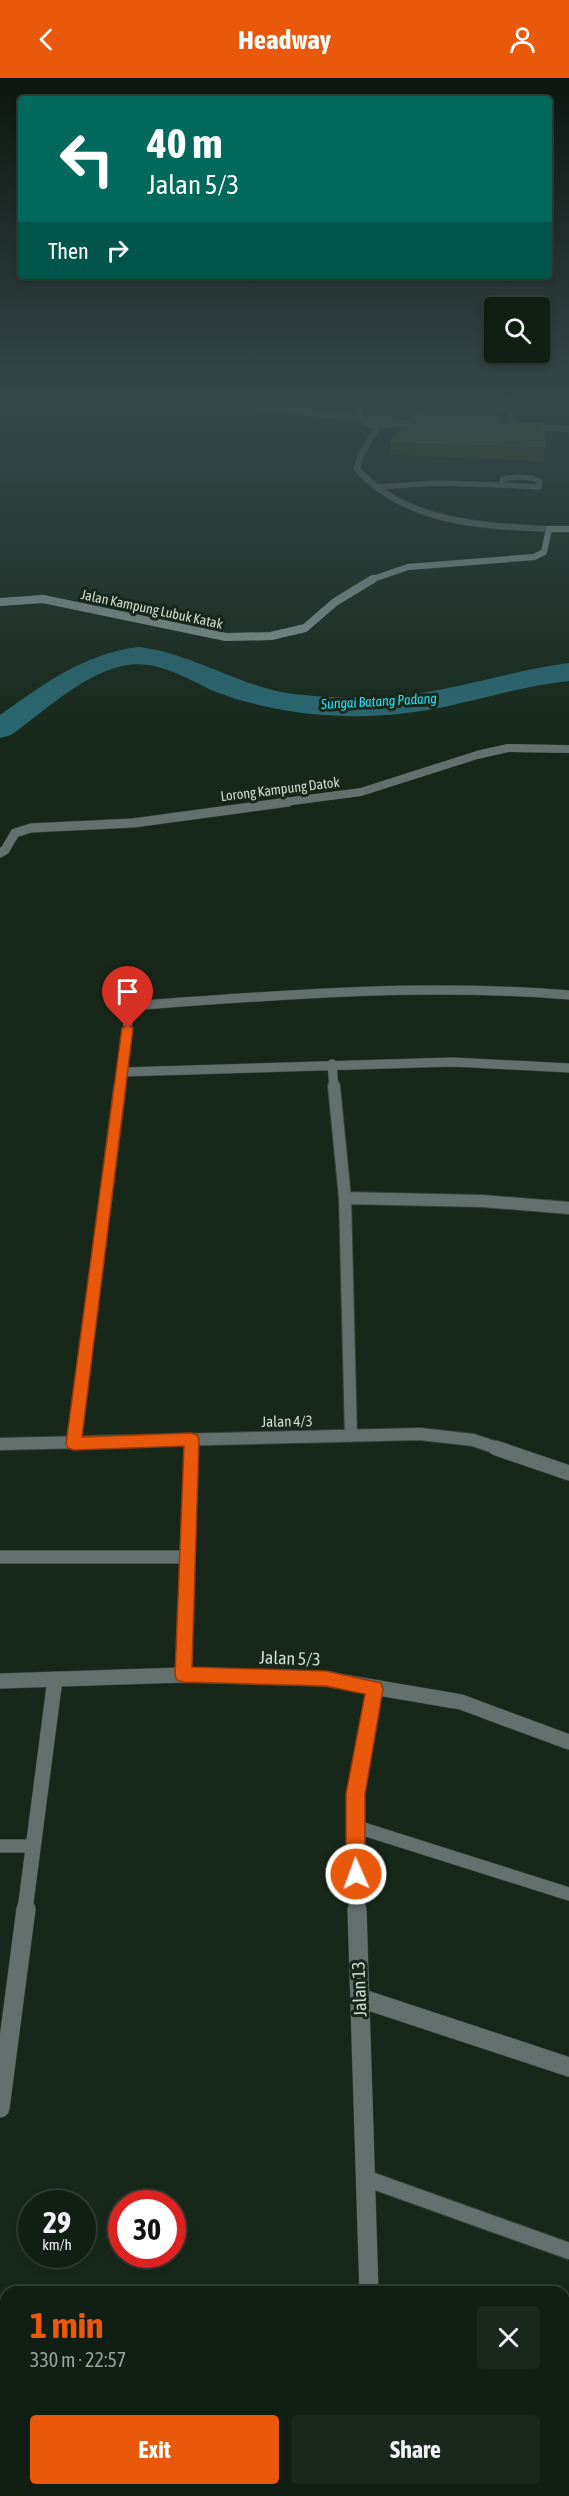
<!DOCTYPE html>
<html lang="en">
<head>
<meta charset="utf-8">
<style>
  :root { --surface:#111e14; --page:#1a271d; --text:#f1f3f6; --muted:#9ca2a0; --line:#303c34; --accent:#ea580c }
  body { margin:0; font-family:"Asap Condensed",sans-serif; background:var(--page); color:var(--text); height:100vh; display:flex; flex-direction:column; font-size:22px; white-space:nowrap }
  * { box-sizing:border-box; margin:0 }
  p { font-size:20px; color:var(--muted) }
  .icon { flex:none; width:33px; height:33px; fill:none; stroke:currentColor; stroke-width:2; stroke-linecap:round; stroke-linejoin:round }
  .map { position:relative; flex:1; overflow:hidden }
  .panel { position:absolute; left:0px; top:2208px; width:570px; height:210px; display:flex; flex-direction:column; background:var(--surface); border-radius:18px 18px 0 0; box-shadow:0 3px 9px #0003,0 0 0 2px var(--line) }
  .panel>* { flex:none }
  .banner { position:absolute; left:18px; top:18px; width:534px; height:183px; border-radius:6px; box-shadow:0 3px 9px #0003,0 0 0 2px var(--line); background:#00695c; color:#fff; overflow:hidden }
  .controls { position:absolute; left:484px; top:219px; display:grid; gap:12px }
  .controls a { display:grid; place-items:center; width:66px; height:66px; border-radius:6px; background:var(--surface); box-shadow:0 3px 9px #0003,0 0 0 2px var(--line); font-size:30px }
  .speed { position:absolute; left:18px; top:2112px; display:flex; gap:12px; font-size:30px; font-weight:700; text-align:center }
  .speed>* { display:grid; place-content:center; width:78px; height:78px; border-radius:50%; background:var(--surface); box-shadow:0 3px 9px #0003,0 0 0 2px var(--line); line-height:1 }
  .speed small { font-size:15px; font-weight:400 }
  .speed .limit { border:9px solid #d22; background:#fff; color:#111 }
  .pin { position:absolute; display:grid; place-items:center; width:51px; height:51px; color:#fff; margin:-62px -26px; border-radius:50% 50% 50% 0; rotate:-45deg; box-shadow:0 0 6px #0007 }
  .pin .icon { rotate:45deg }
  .me { position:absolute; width:66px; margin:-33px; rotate:358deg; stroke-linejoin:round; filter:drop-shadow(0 0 4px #0008) }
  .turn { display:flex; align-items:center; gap:21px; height:126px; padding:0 30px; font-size:27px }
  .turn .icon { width:78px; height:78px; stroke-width:2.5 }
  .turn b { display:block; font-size:42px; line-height:51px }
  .then { display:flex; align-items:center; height:57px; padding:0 30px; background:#0003; gap:12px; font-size:22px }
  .round { display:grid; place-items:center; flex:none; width:63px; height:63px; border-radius:6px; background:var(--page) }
  .headline { display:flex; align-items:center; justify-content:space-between; height:102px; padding:0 30px }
  h1 { font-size:36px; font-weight:700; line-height:45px; color:var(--accent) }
  .cta { display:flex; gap:12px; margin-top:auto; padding:12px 30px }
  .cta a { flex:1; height:69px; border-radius:6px; background:var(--accent); color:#fff; font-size:24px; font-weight:700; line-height:69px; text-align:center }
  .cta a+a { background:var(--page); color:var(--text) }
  header { display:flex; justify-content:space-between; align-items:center; height:78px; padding:0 30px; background:var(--accent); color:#fff; font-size:27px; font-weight:700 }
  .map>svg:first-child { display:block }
</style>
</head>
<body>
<header><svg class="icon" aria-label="back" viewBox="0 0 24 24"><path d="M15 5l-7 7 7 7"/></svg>Headway<svg class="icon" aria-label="person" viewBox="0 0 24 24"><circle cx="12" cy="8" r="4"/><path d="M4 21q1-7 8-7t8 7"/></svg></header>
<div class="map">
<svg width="569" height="2418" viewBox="0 0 569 2418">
  <rect width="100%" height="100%" fill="#17281b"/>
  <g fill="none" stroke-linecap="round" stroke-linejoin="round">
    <path fill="#296871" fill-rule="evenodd" d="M138 569C193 575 239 609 294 616 345 622 399 621 448 610 489 602 528 590 569 585V603C528 607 489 619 449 628 390 641 323 642 264 628 248 625 232 620 216 614 187 601 156 580 122 588 80 598 45 633 11 657L0 660V637C44 606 83 576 138 569Z"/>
    <defs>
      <path id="lane-far3" d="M352 326 361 328
        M419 326 439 327
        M488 329 509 332 511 349
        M517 399 532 400 540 404 539 409 501 407 503 401Z
        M376 409 437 405 501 407"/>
      <path id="lane-far2" d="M191 1371V1361"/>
      <path id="lane-far1" d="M0 1479H186
        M183 1597 191 1370
        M354 1748 569 1816
        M0 1768H33"/>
      <path id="lane" d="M365 2100 569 2173"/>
      <path id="street-far5" d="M244 326 368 342
        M358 341 362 326
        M379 341 390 342 393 346 377 349 366 345 368 342Z
        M394 345 423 346
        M377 349 361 377 357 391C406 445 481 448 549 451
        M527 349 569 351"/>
      <path id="street-far4" d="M277 725 361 714 477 677 508 670 569 671"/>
      <path id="street-far3" d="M0 775 5 772 15 755 31 750 133 745 288 724
        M332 986 334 1010
        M123 994 453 984 569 990
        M120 1010 130 928C277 917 422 905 569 917"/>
      <path id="street-far2" d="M334 1008 345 1120 351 1358
        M345 1120 482 1123 569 1130
        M0 1366 420 1356 473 1362 500 1371
        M74 1366 120 1008"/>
      <path id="street-far1" d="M496 1370 569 1395
        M0 1603 183 1597 326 1601 461 1624 569 1664
        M25 1832 55 1601
        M357 1832 355 1716 375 1611"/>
      <path id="street" d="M357 1831 369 2214
        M360 1920 569 1989
        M0 2030 26 1831
        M376 2412V2418"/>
      <path id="secondary-far1" d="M370 502 408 489 534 479 544 474 549 451H569"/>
      <path id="secondary" d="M0 524 43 521 226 559 271 558 305 550 335 524 373 501"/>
    </defs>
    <use href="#lane-far3" stroke="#354539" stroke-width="6"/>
    <use href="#lane-far2" stroke="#354539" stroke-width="12"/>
    <use href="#lane-far1" stroke="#354539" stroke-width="14"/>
    <use href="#lane" stroke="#354539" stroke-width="18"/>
    <use href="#street-far5" stroke="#354539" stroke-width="7"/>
    <use href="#street-far4" stroke="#354539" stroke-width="8"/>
    <use href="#street-far3" stroke="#354539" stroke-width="10"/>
    <use href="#street-far2" stroke="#354539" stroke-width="14"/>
    <use href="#street-far1" stroke="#354539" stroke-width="16"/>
    <use href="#street" stroke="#354539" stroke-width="20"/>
    <use href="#secondary-far1" stroke="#354539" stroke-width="7"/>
    <use href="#secondary" stroke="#354539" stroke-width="8"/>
    <use href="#lane-far3" stroke="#64706d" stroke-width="5"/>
    <use href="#lane-far2" stroke="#64706d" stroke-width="10"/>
    <use href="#lane-far1" stroke="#64706d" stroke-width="13"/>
    <use href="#lane" stroke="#64706d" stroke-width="16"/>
    <use href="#street-far5" stroke="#64706d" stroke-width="6"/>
    <use href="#street-far4" stroke="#64706d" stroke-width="8"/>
    <use href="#street-far3" stroke="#64706d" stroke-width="9"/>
    <use href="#street-far2" stroke="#64706d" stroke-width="12"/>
    <use href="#street-far1" stroke="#64706d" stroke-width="15"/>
    <use href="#street" stroke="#64706d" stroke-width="19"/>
    <use href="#secondary-far1" stroke="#899b97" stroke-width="6"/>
    <use href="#secondary" stroke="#899b97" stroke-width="8"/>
  </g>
  <path fill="#39431b" d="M424 329 500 332 499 340 500 345 545 368 543 383 390 377 391 363 424 337Z"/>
  <path fill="#49532f" stroke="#5e6949" stroke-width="1.5" d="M427 326H500V332L424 329Z
    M415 337 500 340V345L543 346 545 368 391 363Z"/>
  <linearGradient id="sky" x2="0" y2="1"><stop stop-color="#0d160f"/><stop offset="0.49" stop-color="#36484a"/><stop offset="1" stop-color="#36484a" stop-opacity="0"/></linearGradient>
  <rect width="569" height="665" fill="url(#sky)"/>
  <path fill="#ea580c" stroke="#983908" stroke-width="1.5" d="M128 947 133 950 82 1359 191 1355 197 1357 199 1361 192 1589 326 1593 381 1605 383 1611 365 1716V1796L362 1802 356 1805 349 1802 346 1796V1716L365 1616 326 1608 183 1604 177 1602 175 1597 184 1368 74 1372 68 1370 66 1366 122 950Z"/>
  <g text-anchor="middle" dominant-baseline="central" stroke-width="6" stroke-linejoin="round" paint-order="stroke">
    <g font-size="14" fill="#d2ddd4" stroke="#17281b">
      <text transform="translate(152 531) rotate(12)">Jalan Kampung Lubuk Katak</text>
      <text transform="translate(280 711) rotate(-7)">Lorong Kampung Datok</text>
    </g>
    <g font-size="14" font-style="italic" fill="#21e0f6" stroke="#17281b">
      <text transform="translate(379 623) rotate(-3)">Sungai Batang Padang</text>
    </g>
    <g font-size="15" fill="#d2ddd4" stroke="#17281b">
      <text transform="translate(287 1343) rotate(-1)">Jalan 4/3</text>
    </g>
    <g font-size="18" fill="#d2ddd4" stroke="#17281b">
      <text transform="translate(290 1580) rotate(2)">Jalan 5/3</text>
      <text transform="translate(359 1911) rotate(-92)">Jalan 13</text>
    </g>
  </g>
</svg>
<div class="controls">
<a><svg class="icon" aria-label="search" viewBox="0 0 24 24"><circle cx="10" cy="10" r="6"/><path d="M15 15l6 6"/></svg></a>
</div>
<div class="speed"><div>29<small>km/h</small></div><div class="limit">30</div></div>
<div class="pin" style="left:128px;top:950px;background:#d93025"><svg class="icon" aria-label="arrive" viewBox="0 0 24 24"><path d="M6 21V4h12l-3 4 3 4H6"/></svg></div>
<svg class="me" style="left:356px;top:1796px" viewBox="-20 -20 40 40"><circle r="17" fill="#ea580c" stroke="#fff" stroke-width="3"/><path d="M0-11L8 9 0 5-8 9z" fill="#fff"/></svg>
<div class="banner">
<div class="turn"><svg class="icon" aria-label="left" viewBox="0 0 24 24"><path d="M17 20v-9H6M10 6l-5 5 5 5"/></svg><div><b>40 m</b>Jalan 5/3</div></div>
<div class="then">Then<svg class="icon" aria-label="right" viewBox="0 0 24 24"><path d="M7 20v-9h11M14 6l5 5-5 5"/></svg></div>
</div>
<section class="panel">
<div class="headline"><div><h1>1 min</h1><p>330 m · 22:57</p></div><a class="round"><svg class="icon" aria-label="close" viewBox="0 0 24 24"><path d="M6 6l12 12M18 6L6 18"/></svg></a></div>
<div class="cta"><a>Exit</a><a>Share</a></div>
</section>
</div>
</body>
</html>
